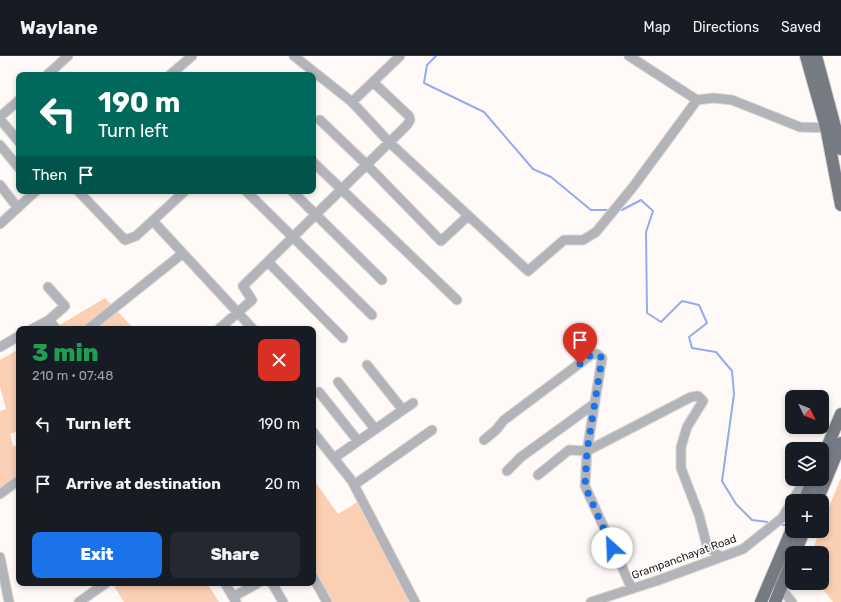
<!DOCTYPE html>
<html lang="en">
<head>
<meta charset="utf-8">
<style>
  :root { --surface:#171b24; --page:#242831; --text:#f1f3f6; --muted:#9ea1a6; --line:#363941; --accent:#1a73e8 }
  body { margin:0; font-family:Rubik,sans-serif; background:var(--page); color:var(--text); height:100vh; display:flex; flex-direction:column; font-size:15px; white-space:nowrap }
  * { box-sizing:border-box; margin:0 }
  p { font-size:13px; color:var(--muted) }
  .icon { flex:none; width:22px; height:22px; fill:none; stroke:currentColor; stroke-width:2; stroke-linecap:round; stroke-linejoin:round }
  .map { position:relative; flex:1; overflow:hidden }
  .panel { position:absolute; left:16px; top:270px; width:300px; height:260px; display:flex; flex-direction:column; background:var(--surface); border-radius:8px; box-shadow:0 2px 6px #0003 }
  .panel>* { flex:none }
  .banner { position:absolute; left:16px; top:16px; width:300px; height:122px; border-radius:8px; box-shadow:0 2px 6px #0003; background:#00695c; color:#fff; overflow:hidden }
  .needle { width:26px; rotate:133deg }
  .controls { position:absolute; left:785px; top:334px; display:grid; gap:8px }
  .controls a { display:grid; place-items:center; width:44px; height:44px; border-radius:8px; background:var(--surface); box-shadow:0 2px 6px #0003; font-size:20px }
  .pin { position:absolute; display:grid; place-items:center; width:34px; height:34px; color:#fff; margin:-41px -17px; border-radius:50% 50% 50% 0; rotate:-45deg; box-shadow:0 0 4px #0007 }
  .pin .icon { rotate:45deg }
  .me { position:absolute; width:44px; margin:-22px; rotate:335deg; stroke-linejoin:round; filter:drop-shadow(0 0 3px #0008) }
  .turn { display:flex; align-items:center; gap:14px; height:84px; padding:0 16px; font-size:18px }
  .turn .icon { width:52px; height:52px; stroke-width:2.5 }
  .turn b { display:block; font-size:28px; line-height:34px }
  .then { display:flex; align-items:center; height:38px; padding:0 16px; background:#0003; gap:8px; font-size:15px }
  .round { display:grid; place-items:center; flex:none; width:42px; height:42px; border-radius:8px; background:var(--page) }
  .headline { display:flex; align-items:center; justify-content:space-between; height:68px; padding:0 16px }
  h1 { font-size:24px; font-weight:800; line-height:30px; color:#1e9e55 }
  .cta { display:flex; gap:8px; margin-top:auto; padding:8px 16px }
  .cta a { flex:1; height:46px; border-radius:8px; background:var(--accent); color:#fff; font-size:16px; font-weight:800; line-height:46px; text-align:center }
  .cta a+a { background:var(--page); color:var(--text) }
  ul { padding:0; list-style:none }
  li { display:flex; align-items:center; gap:12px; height:60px; padding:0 16px }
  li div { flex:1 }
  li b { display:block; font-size:15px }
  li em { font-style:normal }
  header { display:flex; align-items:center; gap:24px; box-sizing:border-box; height:56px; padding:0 20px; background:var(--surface); border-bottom:1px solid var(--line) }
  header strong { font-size:19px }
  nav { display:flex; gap:22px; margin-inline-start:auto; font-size:14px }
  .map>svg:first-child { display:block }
</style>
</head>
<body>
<header>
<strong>Waylane</strong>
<nav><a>Map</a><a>Directions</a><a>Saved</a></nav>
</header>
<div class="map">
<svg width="841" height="546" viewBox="0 0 841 546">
  <rect width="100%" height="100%" fill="#fffaf7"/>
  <path fill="#facfb3" d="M105 242 134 273H53Z
    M19 293V375L10 378 13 390 19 389V418L0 432V355L6 353 0 331V304Z
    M841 422V546H833L818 527H822V497H812L819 475H822V468Z
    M313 423 338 458 359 445 413 546H333L313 514Z
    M112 527H207L219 546H124Z"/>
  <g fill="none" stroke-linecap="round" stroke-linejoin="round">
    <path stroke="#93abef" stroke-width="2" d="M436 0 427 9 424 27 484 56 533 113 551 121 591 154H609
      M617 154H622L641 144 653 155 646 176 647 257 661 266 682 245 699 249 707 267 689 281 692 292 716 296 732 315 734 338 722 425 736 448 752 464 767 466
      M783 469H787"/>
    <defs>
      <path id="minor" d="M294 0 352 46
        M400 0 352 46 390 87 528 215 564 184H583L596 176 633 131 697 44
        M629 0 697 44 713 42 732 44 800 71 831 72
        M47 19 68 0
        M170 19 192 0
        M0 61 19 44
        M0 63 19 86
        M320 64 367 109 441 185 468 160
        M0 89 19 112
        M313 106 457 244
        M0 129 18 152
        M78 135 125 184 136 180 185 135
        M246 135 372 259
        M292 135 382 224
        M153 165 253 273
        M0 168 36 135
        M268 206 343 282
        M48 231 65 250 49 264 56 273
        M32 273 49 264
        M88 273 182 198
        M219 273 252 244 243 230 407 69 410 64 409 60 373 26
        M0 291 19 280
        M367 309 403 354
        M338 326 375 373
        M319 336 358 385
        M313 376 352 425 415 546
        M484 384 496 374 504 364 591 299 597 298 602 302 587 395 585 430 632 533
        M334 402 413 347
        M507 415 521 401 594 348
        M538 419 569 394 587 395 691 341 698 340 703 345 687 371 681 391V412L699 459 707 490 721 501
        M354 429 432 374
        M0 438 19 424
        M792 445 806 423
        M0 501 9 546
        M313 521 327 546
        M225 527 236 546
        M272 527 283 546
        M778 529 792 546
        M233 541 258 527
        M79 546 106 527
        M591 546 659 524 743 493 782 462 792 446"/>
      <path id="major" d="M806 0 826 71 841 149
        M816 0 841 93
        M822 403 841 358
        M804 445 813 423
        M817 445 841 387
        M795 497 804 475
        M761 546 792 473
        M775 546 792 504"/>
    </defs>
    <use href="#minor" stroke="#dcd7d4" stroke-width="11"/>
    <use href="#major" stroke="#dcd7d4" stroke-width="14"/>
    <use href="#minor" stroke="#b2b4ba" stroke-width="9"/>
    <use href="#major" stroke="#767a83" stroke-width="12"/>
  </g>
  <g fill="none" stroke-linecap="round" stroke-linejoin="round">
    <path stroke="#1a73e8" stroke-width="7" stroke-dasharray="0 12.6" d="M580 308 591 299 597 298 602 302 587 395 585 430 612 492"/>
  </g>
  <g text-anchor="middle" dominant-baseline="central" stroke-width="3" stroke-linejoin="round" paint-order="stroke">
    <g font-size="11" fill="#221d1b" stroke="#fff">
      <text transform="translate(684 501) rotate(-20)">Grampanchayat Road</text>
    </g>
  </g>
</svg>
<div class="controls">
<a><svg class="needle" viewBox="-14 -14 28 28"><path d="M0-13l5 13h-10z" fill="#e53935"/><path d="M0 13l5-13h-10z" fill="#9ea1a6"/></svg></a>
<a><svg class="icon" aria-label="layers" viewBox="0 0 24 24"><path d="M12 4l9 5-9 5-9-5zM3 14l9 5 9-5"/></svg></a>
<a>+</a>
<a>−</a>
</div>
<div class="pin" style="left:580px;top:308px;background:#d93025"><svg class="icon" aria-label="arrive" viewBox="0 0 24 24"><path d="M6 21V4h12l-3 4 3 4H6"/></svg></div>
<svg class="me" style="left:612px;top:492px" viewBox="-20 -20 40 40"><circle r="19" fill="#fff"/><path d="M0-13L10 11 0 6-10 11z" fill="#1a73e8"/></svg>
<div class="banner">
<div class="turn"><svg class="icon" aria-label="left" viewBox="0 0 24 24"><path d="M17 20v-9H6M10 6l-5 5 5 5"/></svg><div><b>190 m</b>Turn left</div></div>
<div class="then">Then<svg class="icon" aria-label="arrive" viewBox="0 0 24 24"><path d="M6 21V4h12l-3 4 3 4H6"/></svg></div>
</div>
<section class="panel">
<div class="headline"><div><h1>3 min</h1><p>210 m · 07:48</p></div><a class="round" style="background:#d93025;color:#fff"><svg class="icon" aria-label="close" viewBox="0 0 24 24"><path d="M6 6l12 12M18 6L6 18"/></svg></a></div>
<ul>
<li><svg class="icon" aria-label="left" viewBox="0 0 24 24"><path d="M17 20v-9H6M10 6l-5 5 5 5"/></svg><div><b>Turn left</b></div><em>190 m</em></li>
<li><svg class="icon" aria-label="arrive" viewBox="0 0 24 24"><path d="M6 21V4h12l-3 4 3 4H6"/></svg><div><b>Arrive at destination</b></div><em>20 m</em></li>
</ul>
<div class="cta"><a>Exit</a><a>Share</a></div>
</section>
</div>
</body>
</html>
